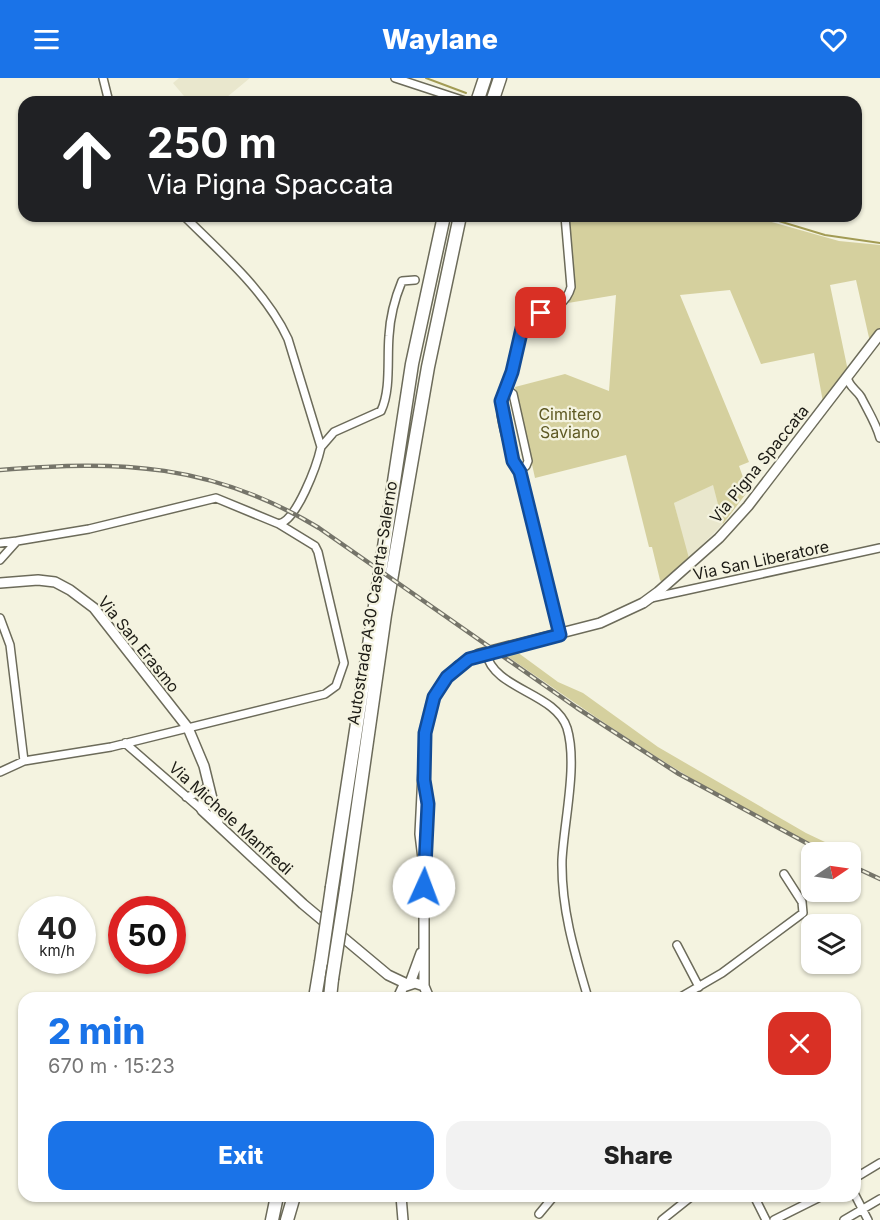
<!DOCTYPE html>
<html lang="en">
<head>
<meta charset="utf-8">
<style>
  :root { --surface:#fff; --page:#f2f2f2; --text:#222; --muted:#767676; --accent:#1a73e8 }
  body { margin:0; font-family:Inter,sans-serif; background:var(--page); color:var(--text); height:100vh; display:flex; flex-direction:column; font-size:22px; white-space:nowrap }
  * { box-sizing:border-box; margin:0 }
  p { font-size:20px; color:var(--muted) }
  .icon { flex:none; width:33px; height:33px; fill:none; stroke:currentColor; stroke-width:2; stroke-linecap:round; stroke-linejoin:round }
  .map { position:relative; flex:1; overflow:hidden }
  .sheet { position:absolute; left:18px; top:914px; width:843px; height:210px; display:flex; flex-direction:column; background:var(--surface); border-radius:18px; box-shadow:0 2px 4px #0004 }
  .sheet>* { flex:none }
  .banner { position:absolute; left:18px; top:18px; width:844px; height:126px; border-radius:18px; box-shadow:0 2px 4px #0004; background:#202124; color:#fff; overflow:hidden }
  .needle { width:39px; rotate:77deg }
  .buttons { position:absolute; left:801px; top:764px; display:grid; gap:12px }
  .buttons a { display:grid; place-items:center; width:60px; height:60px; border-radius:12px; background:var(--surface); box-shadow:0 2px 4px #0004; font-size:30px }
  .speed { position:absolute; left:18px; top:818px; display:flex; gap:12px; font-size:30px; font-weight:700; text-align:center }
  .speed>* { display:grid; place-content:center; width:78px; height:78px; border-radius:50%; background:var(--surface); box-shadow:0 2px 4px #0004; line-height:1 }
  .speed small { font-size:15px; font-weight:400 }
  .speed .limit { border:9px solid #d22; background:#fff; color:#111 }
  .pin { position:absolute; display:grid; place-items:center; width:51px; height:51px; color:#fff; margin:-26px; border-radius:12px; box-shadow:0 3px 9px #0006 }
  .me { position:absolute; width:66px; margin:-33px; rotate:2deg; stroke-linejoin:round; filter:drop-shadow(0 0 4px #0008) }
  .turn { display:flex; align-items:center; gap:21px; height:126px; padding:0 30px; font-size:27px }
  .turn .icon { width:78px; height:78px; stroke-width:2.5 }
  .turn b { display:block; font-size:42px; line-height:51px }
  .round { display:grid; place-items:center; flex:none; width:63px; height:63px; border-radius:18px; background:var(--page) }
  .headline { display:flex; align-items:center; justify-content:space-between; height:102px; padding:0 30px }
  h1 { font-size:36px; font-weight:800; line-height:45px; color:var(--accent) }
  .action { display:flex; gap:12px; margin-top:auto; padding:12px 30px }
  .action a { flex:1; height:69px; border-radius:18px; background:var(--accent); color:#fff; font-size:24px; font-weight:800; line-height:69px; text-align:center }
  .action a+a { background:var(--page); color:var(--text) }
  header { display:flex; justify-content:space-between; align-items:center; height:78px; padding:0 30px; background:var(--accent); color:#fff; font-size:27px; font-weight:800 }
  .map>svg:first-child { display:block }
</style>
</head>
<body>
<header><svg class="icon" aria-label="menu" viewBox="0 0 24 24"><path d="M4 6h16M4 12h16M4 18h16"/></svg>Waylane<svg class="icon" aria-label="heart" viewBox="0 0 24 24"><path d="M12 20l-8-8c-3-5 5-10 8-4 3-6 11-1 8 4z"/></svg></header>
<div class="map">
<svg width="880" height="1142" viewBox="0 0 880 1142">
  <rect width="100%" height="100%" fill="#f4f3e0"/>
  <path fill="#e9e7cd" d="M179 0H250L221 24H189L173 5Z
    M713 406 723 446 688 481 674 425Z"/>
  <path fill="#d5d09e" d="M567 138H750L839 163 880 167V251L870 264 856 202 830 207 848 293 823 324 814 275 761 286 730 212 680 217 749 384 739 388 748 413 723 446 713 407 674 425 690 484 663 505 660 502 652 469H649L626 377 535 400 515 309 565 296 609 313 616 217 568 225 571 218Z
    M513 571 558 604 583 615 658 669 806 755 846 774C819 774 798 759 775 747 678 698 590 635 501 574Z"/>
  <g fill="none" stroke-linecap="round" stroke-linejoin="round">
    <path stroke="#a29b54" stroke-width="2" d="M426 0 466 15
      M762 138 825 157 880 165"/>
    <defs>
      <path id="minor" d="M103 0 109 24
        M395 0 465 23
        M847 299C849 309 856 311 861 319 868 333 876 345 880 360
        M506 310C493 328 508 363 513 383L515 390 520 391
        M321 369 334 354 381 333C391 312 387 281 389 258 390 240 395 220 402 203L415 202
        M0 465 17 463
        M0 482 17 463 89 451 216 420 279 446C297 442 317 387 321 369L288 261C266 213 221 175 184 138
        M651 520 880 470
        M0 540 10 567 24 683
        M560 557 520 391 526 388 528 383 513 316 506 310 512 294 523 246 527 241C546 232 565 231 571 209L565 138
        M486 575C494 612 555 614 567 650 578 686 564 743 562 782 561 830 574 873 588 920
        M125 665 202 732 212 723
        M0 694 24 683 111 669 325 616 336 608 344 585 318 474 315 468 279 446
        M186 719 204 713
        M677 867 699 909
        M679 920 722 895 803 835 802 824 784 796
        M855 1100 880 1085
        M855 1117 868 1142
        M754 1118 766 1142
        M539 1136 554 1118
        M662 1142 692 1118
        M774 1142 822 1118
        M844 1142 880 1121"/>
      <path id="secondary" d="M0 505 38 502 55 504 70 512 94 530 188 650 204 688 218 745
        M209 708 204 713 202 732 303 826 388 897 407 906
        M425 774 428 726 425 711
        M410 905 421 875
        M424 908V789L420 756 425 655 434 619 447 599 458 588 479 576 600 545 643 525 658 514 719 460 748 428 880 256
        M398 920 403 909 415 905 424 908 429 920
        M401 1118 403 1142"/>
      <path id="motorway" d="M477 24 485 0
        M492 24 500 0
        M332 809 412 286 444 138
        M346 811 385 537 428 289 460 138
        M315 920 321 884
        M330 920 332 901
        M272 1142 277 1118
        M287 1142 294 1118"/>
    </defs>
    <use href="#minor" stroke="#6c6b5a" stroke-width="10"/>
    <use href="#secondary" stroke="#6c6b5a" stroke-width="12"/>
    <use href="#motorway" stroke="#6c6b5a" stroke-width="15"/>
    <use href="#minor" stroke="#fff" stroke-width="7"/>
    <use href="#secondary" stroke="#fff" stroke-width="9"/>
    <use href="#motorway" stroke="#fff" stroke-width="12"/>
    <defs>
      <path id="rail" d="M0 392C120 382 212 385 319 450L577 630 679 696 823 774
        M850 787 880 801"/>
    </defs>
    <use href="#rail" stroke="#757469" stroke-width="4.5"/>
    <use href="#rail" stroke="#f4f3e0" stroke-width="2" stroke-dasharray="7" stroke-linecap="butt"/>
    <defs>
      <path id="motorway-bridge" d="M321 884 332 809
        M332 901 346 811"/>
    </defs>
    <use href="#motorway-bridge" stroke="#6c6b5a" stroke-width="15" stroke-linecap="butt"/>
    <use href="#motorway-bridge" stroke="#fff" stroke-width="12"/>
  </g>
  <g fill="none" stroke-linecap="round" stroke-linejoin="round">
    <defs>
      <path id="route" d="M424 809 428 726 424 702 425 655 434 619 447 599 469 581 560 557 520 394 513 383 501 323 512 294 523 246 541 235"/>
    </defs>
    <use href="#route" stroke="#114b97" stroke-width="15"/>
    <use href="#route" stroke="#1a73e8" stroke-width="10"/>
  </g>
  <g text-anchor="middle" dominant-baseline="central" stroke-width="4.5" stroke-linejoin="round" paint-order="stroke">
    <g font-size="16" fill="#5e5923" stroke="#f4f3e0">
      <text x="570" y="336">Cimitero<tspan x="570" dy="18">Saviano</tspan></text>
    </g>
    <g font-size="16" fill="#1c1b15" stroke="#f4f3e0">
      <text transform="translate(759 386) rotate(-51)">Via Pigna Spaccata</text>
      <text transform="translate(761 482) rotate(-12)">Via San Liberatore</text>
      <text transform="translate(372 525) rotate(-81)">Autostrada A30 Caserta-Salerno</text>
      <text transform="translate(139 566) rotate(51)">Via San Erasmo</text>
      <text transform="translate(231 740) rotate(42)">Via Michele Manfredi</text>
    </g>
  </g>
</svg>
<div class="buttons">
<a><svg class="needle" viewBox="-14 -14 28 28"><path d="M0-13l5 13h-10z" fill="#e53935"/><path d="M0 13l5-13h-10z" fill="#767676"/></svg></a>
<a><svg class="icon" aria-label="layers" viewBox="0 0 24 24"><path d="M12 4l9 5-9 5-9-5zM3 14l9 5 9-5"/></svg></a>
</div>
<div class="speed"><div>40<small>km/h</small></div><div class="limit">50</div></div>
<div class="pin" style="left:541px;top:235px;background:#d93025"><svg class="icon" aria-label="arrive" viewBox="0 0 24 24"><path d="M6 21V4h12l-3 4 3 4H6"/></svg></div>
<svg class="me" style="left:424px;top:809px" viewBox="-20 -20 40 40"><circle r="19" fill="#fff"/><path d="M0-13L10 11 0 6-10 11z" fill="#1a73e8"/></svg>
<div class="banner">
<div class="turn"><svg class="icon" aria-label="ahead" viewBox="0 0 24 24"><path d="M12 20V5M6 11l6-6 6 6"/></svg><div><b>250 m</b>Via Pigna Spaccata</div></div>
</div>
<section class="sheet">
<div class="headline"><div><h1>2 min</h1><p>670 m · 15:23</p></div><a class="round" style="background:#d93025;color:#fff"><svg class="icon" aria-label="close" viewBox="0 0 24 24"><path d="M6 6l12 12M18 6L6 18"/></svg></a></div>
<div class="action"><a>Exit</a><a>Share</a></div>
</section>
</div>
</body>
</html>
